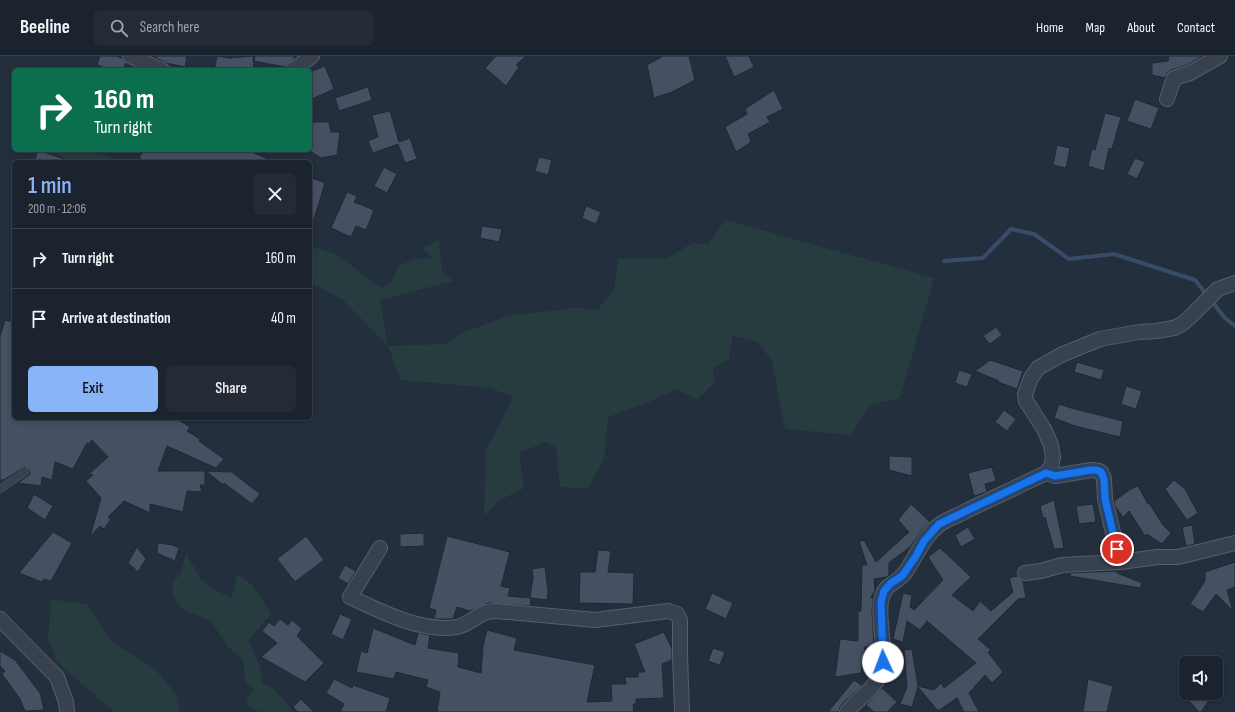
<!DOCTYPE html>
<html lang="en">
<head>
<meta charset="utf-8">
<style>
  :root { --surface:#1b232e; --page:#242b36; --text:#f1f3f6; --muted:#a0a4aa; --line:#39404a; --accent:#8ab4f8 }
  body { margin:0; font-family:"Sofia Sans Condensed",sans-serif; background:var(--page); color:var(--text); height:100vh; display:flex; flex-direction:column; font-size:15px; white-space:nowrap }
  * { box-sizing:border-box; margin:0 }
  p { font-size:13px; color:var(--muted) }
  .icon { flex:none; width:22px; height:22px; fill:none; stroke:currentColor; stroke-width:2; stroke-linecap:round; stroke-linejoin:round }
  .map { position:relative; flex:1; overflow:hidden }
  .panel { position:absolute; left:12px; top:104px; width:300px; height:260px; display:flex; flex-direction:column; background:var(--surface); border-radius:6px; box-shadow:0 2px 6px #0003,0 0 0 1px var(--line) }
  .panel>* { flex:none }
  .guide { position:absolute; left:12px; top:12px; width:300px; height:84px; border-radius:6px; box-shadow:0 2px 6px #0003,0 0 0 1px var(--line); background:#0b6e4f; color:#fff; overflow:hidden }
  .fabs { position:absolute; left:1179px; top:600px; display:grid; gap:8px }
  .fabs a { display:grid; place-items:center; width:44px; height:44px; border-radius:6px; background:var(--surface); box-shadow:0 2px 6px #0003,0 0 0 1px var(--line); font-size:20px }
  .pin { position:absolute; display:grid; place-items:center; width:34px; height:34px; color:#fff; margin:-17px; border:2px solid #fff; border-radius:50%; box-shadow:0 1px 4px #0007 }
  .me { position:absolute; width:44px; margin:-22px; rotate:358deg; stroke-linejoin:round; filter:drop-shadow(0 0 3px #0008) }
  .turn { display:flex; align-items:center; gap:14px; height:84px; padding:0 16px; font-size:18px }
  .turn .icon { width:52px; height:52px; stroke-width:2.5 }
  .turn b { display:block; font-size:28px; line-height:34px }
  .round { display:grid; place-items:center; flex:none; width:42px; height:42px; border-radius:6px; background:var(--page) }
  .summary { display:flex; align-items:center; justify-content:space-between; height:68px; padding:0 16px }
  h1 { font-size:24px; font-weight:600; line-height:30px; color:var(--accent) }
  .action { display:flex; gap:8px; margin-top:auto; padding:8px 16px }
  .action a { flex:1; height:46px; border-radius:6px; background:var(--accent); color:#111; font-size:16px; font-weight:600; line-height:46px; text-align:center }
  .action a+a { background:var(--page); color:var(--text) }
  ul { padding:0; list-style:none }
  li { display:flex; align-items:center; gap:12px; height:60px; padding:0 16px; border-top:1px solid var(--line) }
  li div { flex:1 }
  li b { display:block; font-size:15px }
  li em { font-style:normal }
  header { display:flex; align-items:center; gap:24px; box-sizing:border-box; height:56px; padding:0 20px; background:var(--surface); border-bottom:1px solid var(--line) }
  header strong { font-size:19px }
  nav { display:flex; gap:22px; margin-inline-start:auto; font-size:14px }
  .search { width:280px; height:36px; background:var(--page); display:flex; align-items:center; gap:10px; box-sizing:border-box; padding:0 14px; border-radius:6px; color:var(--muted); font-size:15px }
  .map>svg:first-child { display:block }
</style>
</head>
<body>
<header>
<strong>Beeline</strong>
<div class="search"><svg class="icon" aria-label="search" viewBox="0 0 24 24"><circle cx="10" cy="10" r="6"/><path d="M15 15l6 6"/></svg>Search here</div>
<nav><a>Home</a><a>Map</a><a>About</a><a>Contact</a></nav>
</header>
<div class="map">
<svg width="1235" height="656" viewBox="0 0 1235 656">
  <rect width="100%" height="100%" fill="#242f3e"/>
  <path fill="#263c3f" d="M54 94H88L123 106H67Z
    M725 164 934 222 900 342 870 349 851 379 785 373 772 305 758 286 733 280 729 303 713 312 715 326 697 344 677 333 649 346 608 361 604 403 588 433 560 431 556 391 546 386 519 397 524 432 500 444 484 460 486 394 513 341 490 332 401 324 388 290 343 244 310 226V190L315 192 336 198 381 232 390 228 399 210 412 204 433 202 422 192 439 184 442 216 453 225 380 244 388 290 445 288 464 276 508 260 575 252 597 254 614 235 618 203 668 202 692 187 708 188Z
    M186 498 202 524 219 536 231 542 238 518 253 530 271 558 248 584 259 608 262 626 274 633 294 656H261L252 653 246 645 253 633 245 625 243 603 229 592 211 565 182 553 173 540V525L180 519Z
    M51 543 88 549 112 586 154 612 176 638 180 656H114L57 606 48 584Z"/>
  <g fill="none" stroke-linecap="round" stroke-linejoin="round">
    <path stroke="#394c67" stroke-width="4" d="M944 205 983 202 1011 173 1034 178 1069 203 1114 198 1195 224 1225 262 1235 270"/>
  </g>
  <path fill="#455162" stroke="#1f2835" d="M100 0H116L122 2 126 7 123 14H111L97 9Z
    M156 0H187L185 11 166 7 156 2Z
    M217 0 230 2 253 0 254 14H214Z
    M255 0H294V3L285 11 254 5Z
    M496 0H526L516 9 519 11 506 30 485 12Z
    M663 0H689L695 24 672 36 654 42 647 9Z
    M725 0H749L754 11 734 21Z
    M1169 0H1203L1187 9 1171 14 1168 16 1165 22 1152 19V7L1168 5Z
    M325 10 334 33 310 44V16Z
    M368 31 372 44 339 55 335 42Z
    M774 34 783 53 767 61 770 66 748 78 751 86 736 96 725 71 747 58 745 53Z
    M1135 43 1159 52 1151 73 1127 65Z
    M390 55 399 86 410 82 417 103 405 107 398 88 373 97 368 85 378 81 372 59Z
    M1105 57 1121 61 1112 93 1109 92 1104 115 1088 110 1092 93 1095 94Z
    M310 66H329L331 76H340L337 99 321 102 310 95Z
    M1057 89 1070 92 1066 112 1053 109Z
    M38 94 67 104V106H34Z
    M145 94H247L275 106H145L139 101Z
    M539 101 552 104 548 119 535 115Z
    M1135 102 1145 106 1137 123 1127 118Z
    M384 111 397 118 387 137 374 130Z
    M310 121 325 127 314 163H310Z
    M347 136 357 140 354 146 374 154 366 174 356 170 351 181 331 172Z
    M586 150 601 156 596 168 582 162Z
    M482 170 502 173 499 186 480 182Z
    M5 264 14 266V362H175L190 371 187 375 200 383 199 385 224 403 216 412 167 390 158 415H205V429H200L202 436 187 435 183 456 150 448V457L124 445 108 461 111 463 104 473 100 470 90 481 101 442 86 425 93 419 89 418 108 401 92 384 89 388 87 387 73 413 55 406 52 424 42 421 41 430 18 427 30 418 29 414 25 411 4 424H0V280Z
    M996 271 1002 279 990 288 983 280Z
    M990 304 1023 315 1017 333 998 326 999 325 975 315Z
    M1077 306 1104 314 1101 324 1074 316Z
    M959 314 972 318 967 331 955 327Z
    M1126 330 1142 335 1136 353 1121 348Z
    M1059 348 1071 352 1123 365 1120 381 1075 370 1054 362Z
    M1004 354 1016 363 1007 375 995 366Z
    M889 400 912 401V420L889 414Z
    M992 411 996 425 985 428 987 436 974 440 968 417Z
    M206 415 232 416 260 438 252 448 224 427 223 429Z
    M1174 424 1185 433 1198 457 1187 464 1165 433Z
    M1138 430 1148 448 1149 447 1163 469 1171 477 1162 488 1147 478 1145 480 1129 455 1123 461 1115 450 1114 445 1131 433Z
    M34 438 53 450 45 464 27 452Z
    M1054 444 1064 492 1054 493 1045 461 1043 462 1040 450Z
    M911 448 930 466 922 474 911 490 889 507V518L887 521 874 523 875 535 871 541 873 543 872 554 874 590 865 591 861 617 835 621 840 583 858 585V555H861L862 509H867L859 486 864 484 876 506 909 476 898 464Z
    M1093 448 1096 466 1079 468 1076 450Z
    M1192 469 1195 488 1186 490 1182 471Z
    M968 471 975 483 961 491 955 479Z
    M53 476 72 487 51 525 44 523 42 526 19 517Z
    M424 477V490L400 491V478Z
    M306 480 324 504 295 526 277 503Z
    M447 480 510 496 501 530 510 532 508 540 531 542 530 550 488 547 470 555 457 551 453 563H434L436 554 429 552Z
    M158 487 173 489 179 492 175 505 157 497Z
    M137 491 146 503 138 516 128 507Z
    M940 492 971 521 952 539 973 555 980 545 991 555 1013 536 1009 522 1017 520 1023 525 1026 542 1018 543 978 583 991 594 988 596 1003 616 992 627 985 619 969 637 979 656H964L957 642 938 655 918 631 912 651 900 648 907 631 904 594 912 593 918 630 934 634 941 627 944 632 976 607 927 565 920 574 907 565 903 586 893 583 903 537 912 539 910 551 914 554 943 524 928 501Z
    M598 494 611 495 608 516 634 517 633 548 579 547 580 516H595Z
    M1235 506V531L1227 534 1233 555 1216 538 1203 556 1190 548 1205 525V516Z
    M345 509 356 515 348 528 338 522Z
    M545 511 548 536 547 544 530 542 533 521 532 513Z
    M1117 515V517L1142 527 1140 532 1070 520V517Z
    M712 537 733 547 726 563 705 553Z
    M340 558 352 563 343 584 331 578Z
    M280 563 288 569 292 564 302 573 297 580 324 607 305 626 261 601 277 587 262 575 269 566 274 570Z
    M373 572 415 589 418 577 430 579 428 592 459 597 458 611 481 617 483 590 487 574 517 582 514 594 595 609 587 646 612 645 611 628H626L625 621H638V616H645L634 588 664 576 672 593V604L662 608 664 642 636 643V648H633L634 656H437L440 636 426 631 428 624 396 616 394 623 356 616 361 595 367 597Z
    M713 592 725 596 720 609 708 605Z
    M0 595 15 604 40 637 44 654 25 655 20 643 2 618 5 615 0 610Z
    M334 623 352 632 353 629 390 642 386 656H340L344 648 326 637Z
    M1088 623 1113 630 1107 656H1083Z
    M854 624 862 630 844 646 840 651 839 656H828Z
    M882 632 897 646 887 656H874L866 649Z
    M1200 637H1214L1201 656H1199L1189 645Z
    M301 643 314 656H298L293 651Z"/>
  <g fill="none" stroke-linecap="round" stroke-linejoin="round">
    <defs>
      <path id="lane" d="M0 433 25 416"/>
      <path id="street" d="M130 0 162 14
        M293 14 312 0
        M1167 43 1174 22 1190 17 1220 0
        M1046 417 1055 420 1091 414 1099 415 1101 416 1104 423 1105 443 1120 506 1158 501H1178L1235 487
        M380 492 350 541C380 555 422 577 457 571 468 569 477 559 487 556 489 555 493 555 496 555L595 564 668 555 677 558 680 564V599L682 656
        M1025 517 1041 515 1062 509 1120 506
        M0 563 57 621 66 646 67 656
        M847 656C856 644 870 637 878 623 890 604 877 567 881 545 885 526 895 529 904 518 916 502 923 481 939 469 946 463 958 460 966 455 993 442 1019 430 1046 417L1051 411 1053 401 1051 389 1044 373 1026 345 1025 338 1031 322 1038 312 1061 299 1100 283 1139 276 1156 275 1174 272 1182 268 1189 262 1218 233 1235 227"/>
    </defs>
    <use href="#lane" stroke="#565f6c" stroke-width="8"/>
    <use href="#street" stroke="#565f6c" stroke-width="16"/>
    <use href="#lane" stroke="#38414e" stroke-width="7"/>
    <use href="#street" stroke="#38414e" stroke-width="14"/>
  </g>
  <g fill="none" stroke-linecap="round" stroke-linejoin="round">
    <defs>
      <path id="route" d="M883 606 881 546 884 535 891 527 902 520 916 500 924 485 939 468 1046 417 1055 420 1091 414H1096L1101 416 1104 423 1105 443 1117 493"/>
    </defs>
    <use href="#route" stroke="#114b97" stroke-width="10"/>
    <use href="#route" stroke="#1a73e8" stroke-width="7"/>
  </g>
</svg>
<div class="fabs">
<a><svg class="icon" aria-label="sound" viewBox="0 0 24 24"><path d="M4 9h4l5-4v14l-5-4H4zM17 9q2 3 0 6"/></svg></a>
</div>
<div class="pin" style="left:1117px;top:493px;background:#d93025"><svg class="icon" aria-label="arrive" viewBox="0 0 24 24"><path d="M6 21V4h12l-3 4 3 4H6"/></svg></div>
<svg class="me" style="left:883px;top:606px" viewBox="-20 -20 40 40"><circle r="19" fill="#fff"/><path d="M0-13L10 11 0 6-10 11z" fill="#1a73e8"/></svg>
<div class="guide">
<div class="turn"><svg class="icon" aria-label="right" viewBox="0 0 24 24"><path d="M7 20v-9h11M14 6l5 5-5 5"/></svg><div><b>160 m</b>Turn right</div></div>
</div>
<section class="panel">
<div class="summary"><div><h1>1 min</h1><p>200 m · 12:06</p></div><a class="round"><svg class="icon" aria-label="close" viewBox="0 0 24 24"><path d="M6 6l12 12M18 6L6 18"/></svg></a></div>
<ul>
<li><svg class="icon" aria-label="right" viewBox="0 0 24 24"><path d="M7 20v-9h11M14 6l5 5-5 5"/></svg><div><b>Turn right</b></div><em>160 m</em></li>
<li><svg class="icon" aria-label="arrive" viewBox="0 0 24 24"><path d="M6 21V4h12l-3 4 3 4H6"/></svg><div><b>Arrive at destination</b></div><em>40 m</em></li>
</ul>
<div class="action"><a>Exit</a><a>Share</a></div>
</section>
</div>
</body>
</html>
